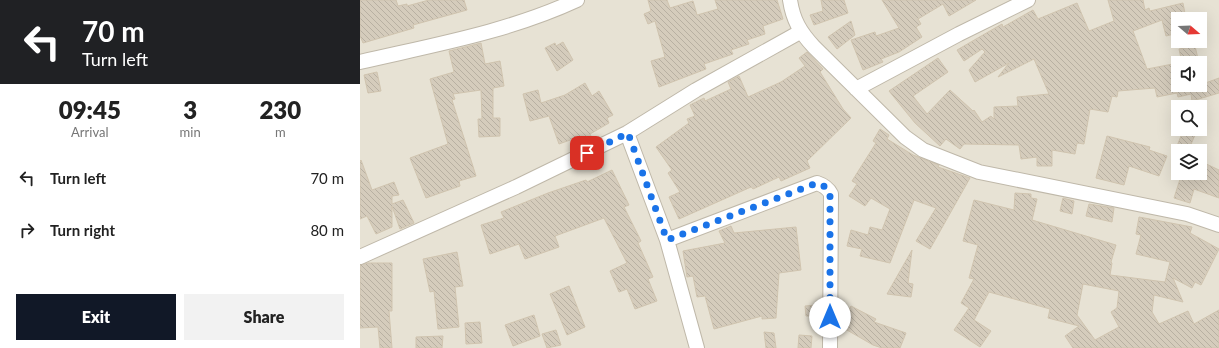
<!DOCTYPE html>
<html lang="en">
<head>
<meta charset="utf-8">
<style>
  :root { --surface:#fff; --page:#f2f2f2; --text:#222; --muted:#767676; --accent:#111827 }
  body { margin:0; font-family:Lato,sans-serif; background:var(--page); color:var(--text); height:100vh; display:flex; flex-direction:column; font-size:15px; white-space:nowrap }
  * { box-sizing:border-box; margin:0 }
  p { font-size:13px; color:var(--muted) }
  .icon { flex:none; width:22px; height:22px; fill:none; stroke:currentColor; stroke-width:2; stroke-linecap:round; stroke-linejoin:round }
  .map { position:relative; flex:1; overflow:hidden }
  .side { display:flex; flex-direction:column; background:var(--surface); width:360px }
  .side>* { flex:none }
  .banner { background:#202124; color:#fff; overflow:hidden }
  .needle { width:26px; rotate:109deg }
  .fabs { position:absolute; left:811px; top:12px; display:grid; gap:8px }
  .fabs a { display:grid; place-items:center; width:36px; height:36px; border-radius:0px; background:var(--surface); box-shadow:0 4px 16px #0002; font-size:20px }
  .pin { position:absolute; display:grid; place-items:center; width:34px; height:34px; color:#fff; margin:-17px; border-radius:8px; box-shadow:0 2px 6px #0006 }
  .me { position:absolute; width:44px; margin:-22px; rotate:0deg; stroke-linejoin:round; filter:drop-shadow(0 0 3px #0008) }
  .turn { display:flex; align-items:center; gap:14px; height:84px; padding:0 16px; font-size:18px }
  .turn .icon { width:52px; height:52px; stroke-width:2.5 }
  .turn b { display:block; font-size:28px; line-height:34px }
  .eta { display:flex; justify-content:space-evenly; align-items:center; height:68px; text-align:center }
  .eta b { font-size:24px; font-weight:800; line-height:28px }
  .cta { display:flex; gap:8px; margin-top:auto; padding:8px 16px }
  .cta a { flex:1; height:46px; border-radius:0px; background:var(--accent); color:#fff; font-size:16px; font-weight:800; line-height:46px; text-align:center }
  .cta a+a { background:var(--page); color:var(--text) }
  ul { padding:0; list-style:none }
  li { display:flex; align-items:center; gap:12px; height:52px; padding:0 16px }
  li div { flex:1 }
  li b { display:block; font-size:15px }
  li em { font-style:normal }
  main { display:flex; flex:1; min-height:0 }
  .map>svg:first-child { display:block }
</style>
</head>
<body>
<main>
<section class="side">
<div class="banner">
<div class="turn"><svg class="icon" aria-label="left" viewBox="0 0 24 24"><path d="M17 20v-9H6M10 6l-5 5 5 5"/></svg><div><b>70 m</b>Turn left</div></div>
</div>
<div class="eta">
<div><b>09:45</b><p>Arrival</p></div>
<div><b>3</b><p>min</p></div>
<div><b>230</b><p>m</p></div>
</div>
<ul>
<li><svg class="icon" aria-label="left" viewBox="0 0 24 24"><path d="M17 20v-9H6M10 6l-5 5 5 5"/></svg><div><b>Turn left</b></div><em>70 m</em></li>
<li><svg class="icon" aria-label="right" viewBox="0 0 24 24"><path d="M7 20v-9h11M14 6l5 5-5 5"/></svg><div><b>Turn right</b></div><em>80 m</em></li>
</ul>
<div class="cta"><a>Exit</a><a>Share</a></div>
</section>
<div class="map">
<svg width="859" height="348" viewBox="0 0 859 348">
  <defs>
    <pattern id="building-back-hatch" width="6" height="6" patternUnits="userSpaceOnUse"><rect width="6" height="6" fill="#d5ccbc"/><path d="M-1 5l2 2M0 0l6 6M5-1l2 2" fill="none" stroke="#b8b0a2"/></pattern>
  </defs>
  <rect width="100%" height="100%" fill="#f3f0e6"/>
  <path fill="#e7e2d4" fill-rule="evenodd" d="M0 0H859V348H0ZM818 19H840V41H818ZM818 63H840V85H818ZM818 107H840V129H818ZM818 151H840V173H818Z"/>
  <path fill="url(#building-back-hatch)" stroke="#d0c4af" fill-rule="evenodd" d="M0 0H36L38 6 47 4V6L69 0H104L107 10 53 25 54 28 3 43 0 36Z
    M288 0H307L310 8 333 1 337 15 358 9 355 0H417L423 19 403 26 405 34 387 40 389 44 371 50 373 54 344 64 346 69 299 87 291 61 305 57 295 21 288 24 284 14 291 11Z
    M461 0H484L488 13 454 25 450 15 463 11Z
    M522 0H616L589 16 583 4 558 19 561 24 556 27 562 37 539 52 521 59 523 62 503 70 491 40 515 32 516 36 539 28Z
    M748 0H783L785 10 789 8 790 11 823 3 826 19H818V33L806 36 802 20 773 31 787 69 818 63V85H840L859 78V93L832 101 831 94 818 97 817 93 797 97 795 88 758 91 757 97 752 96 748 112 730 109 724 144 717 143 715 154 692 150V166H677V157L661 159 659 145 604 144 600 149 586 139 580 146 555 123 529 91 578 58 588 72 553 96 567 114 590 90 613 111 614 110 622 122 631 116 634 119V107L658 106 657 97 689 94 674 59 638 77 649 63 615 82 609 70 625 52 622 49 604 61 597 50 642 24 643 27 673 10 678 19 717 3 729 31 754 21Z
    M491 21 495 35 477 49 468 37Z
    M203 42 213 60 197 71 185 48 195 43 196 46Z
    M121 43 125 64 140 61 144 86 133 88V118H140V136L119 137 118 119H122L121 90 93 94 95 99 92 100 116 176 99 181 100 186 66 198 50 158 88 144 70 79 94 72 89 51Z
    M835 46 839 63H822L819 49Z
    M447 52 463 69 460 72 483 109 491 118 447 161 450 168 421 181 419 177 393 189 391 187 319 219 309 197 320 192 308 173 312 170 296 147 329 123 327 119 335 116 330 105 344 98 345 101 371 89 368 82 379 76 388 97 421 82 445 66 439 58Z
    M17 72 21 91 8 93 4 75Z
    M225 83 232 96 239 91 253 115 247 118 249 123 230 134 232 138 218 146 213 139 199 144 189 116 170 121 163 94 178 90 181 103 205 95Z
    M520 129 529 135 527 139 553 155 579 165 578 167 610 178 570 249 556 241 576 208 554 200 530 263 500 256 502 249 487 246 491 230 508 235 510 227 522 230 530 209 511 198 505 206 489 196 497 184 492 181 516 143 513 141Z
    M823 131 835 135 828 151H815Z
    M747 136 790 147 789 150 807 156 799 176 769 166 764 185 736 178Z
    M1 160 12 190 34 182 39 195 32 196V204L43 200 54 223 40 229 32 206V227L16 234 7 216 0 219V161Z
    M840 161 859 170V198L834 189 830 203 814 198 822 173H840Z
    M252 170 269 205 264 207 281 241 278 243 293 277 288 279 297 301 275 309 267 289 259 292 250 271 267 263 244 218 195 236 199 247 165 259 159 244 130 254 121 225 144 218 141 212 188 193 226 180 227 182Z
    M655 193 671 194V198L677 199 672 220 756 245 751 262 752 263 750 275 805 282 810 262 776 254 781 235 776 234 779 217 832 227 830 233 859 249 841 285 835 282 832 288 813 278 823 302 794 295 792 312 799 324 828 311 834 324 859 310V348H713L705 336 719 326 688 318 690 309 629 292 614 320 631 331 620 347 594 330 609 308 601 303 614 279 609 278 618 245 603 241 614 200 654 210ZM723 284 759 291 757 308 751 312 759 327 735 340 717 315Z
    M703 198 714 201 712 214 700 211Z
    M729 204 754 208 752 222 726 216Z
    M371 226 374 233 436 227 441 270 419 273 416 318 402 319V316L354 329 345 296 337 297 333 276 327 277 323 251 365 243 359 231Z
    M552 250 548 283 553 284 551 297 527 294Z
    M97 252 103 286 95 287 99 327 78 329 74 291 70 292 63 259Z
    M7 263H32V311H29L32 348H20L18 327 0 328V265Z
    M209 286 225 327 207 335 190 294Z
    M457 305V316H446L445 306Z
    M491 306 516 319 514 322 546 333 540 348H522L513 345 480 326Z
    M174 315 180 336 153 346 145 325Z
    M120 322 122 343 106 344 105 323Z
    M196 330 201 345 187 348 182 334Z
    M404 332 414 333 416 348H406Z
    M439 335 452 336 451 348H438Z
    M83 336 82 348H56V337Z"/>
  <g fill="none" stroke-linecap="round" stroke-linejoin="round">
    <defs>
      <path id="street" d="M430 0C433 20 440 32 454 47L545 137 563 150 619 172 827 214 859 225
        M0 62C73 45 148 32 217 0
        M496 89 599 34 668 0
        M267 133 307 240 337 348
        M307 240 457 183C463 185 468 188 471 194L470 348
        M0 257 156 187 267 133 336 90 440 32"/>
    </defs>
    <use href="#street" stroke="#bfb8a9" stroke-width="16"/>
    <use href="#street" stroke="#fff" stroke-width="14"/>
  </g>
  <g fill="none" stroke-linecap="round" stroke-linejoin="round">
    <path stroke="#1a73e8" stroke-width="7" stroke-dasharray="0 12.6" d="M227 153 268 133 307 240 457 183C463 185 468 188 470 194V317"/>
  </g>
</svg>
<div class="fabs">
<a><svg class="needle" viewBox="-14 -14 28 28"><path d="M0-13l5 13h-10z" fill="#e53935"/><path d="M0 13l5-13h-10z" fill="#767676"/></svg></a>
<a><svg class="icon" aria-label="sound" viewBox="0 0 24 24"><path d="M4 9h4l5-4v14l-5-4H4zM17 9q2 3 0 6"/></svg></a>
<a><svg class="icon" aria-label="search" viewBox="0 0 24 24"><circle cx="10" cy="10" r="6"/><path d="M15 15l6 6"/></svg></a>
<a><svg class="icon" aria-label="layers" viewBox="0 0 24 24"><path d="M12 4l9 5-9 5-9-5zM3 14l9 5 9-5"/></svg></a>
</div>
<div class="pin" style="left:227px;top:153px;background:#d93025"><svg class="icon" aria-label="arrive" viewBox="0 0 24 24"><path d="M6 21V4h12l-3 4 3 4H6"/></svg></div>
<svg class="me" style="left:470px;top:317px" viewBox="-20 -20 40 40"><circle r="19" fill="#fff"/><path d="M0-13L10 11 0 6-10 11z" fill="#1a73e8"/></svg>
</div>
</main>
</body>
</html>
